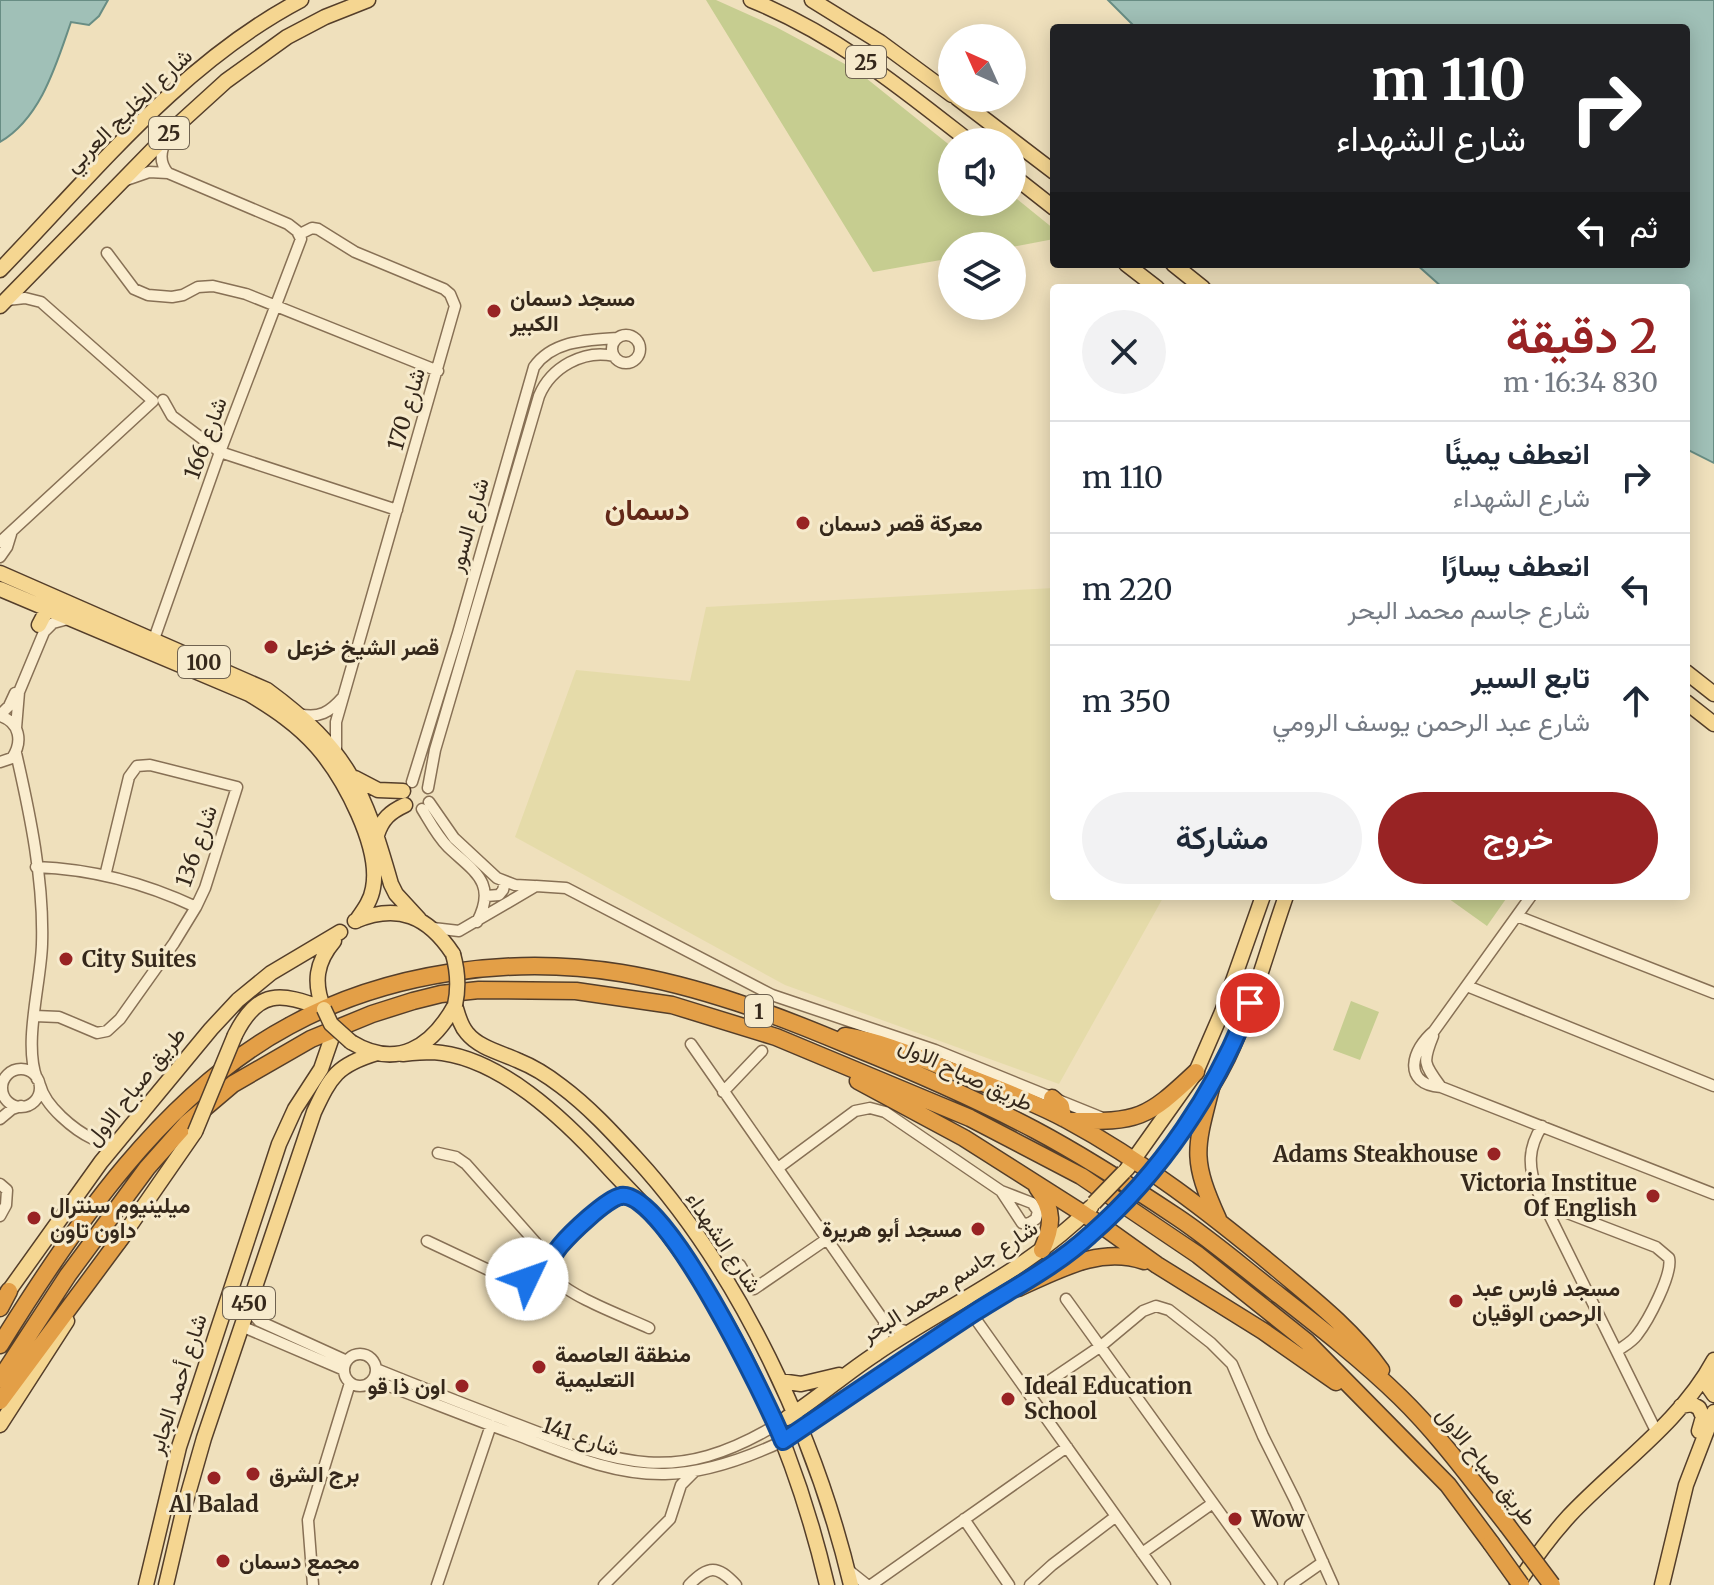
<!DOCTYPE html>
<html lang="ar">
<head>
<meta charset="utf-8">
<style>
  :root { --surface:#fff; --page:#f2f2f3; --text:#1f2937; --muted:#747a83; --line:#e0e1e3; --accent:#982324 }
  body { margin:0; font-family:Merriweather,Vazirmatn,serif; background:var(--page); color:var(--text); direction:rtl; height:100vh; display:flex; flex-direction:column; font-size:30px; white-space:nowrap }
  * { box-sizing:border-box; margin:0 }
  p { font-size:26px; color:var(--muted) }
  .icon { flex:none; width:44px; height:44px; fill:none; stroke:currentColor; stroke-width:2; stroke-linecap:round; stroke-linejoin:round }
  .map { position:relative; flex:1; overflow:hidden; direction:ltr }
  .details { position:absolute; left:1050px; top:284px; width:640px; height:616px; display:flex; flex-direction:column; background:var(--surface); border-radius:8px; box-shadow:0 4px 20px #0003; direction:rtl }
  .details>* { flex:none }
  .banner { position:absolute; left:1050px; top:24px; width:640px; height:244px; border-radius:8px; box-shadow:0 4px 20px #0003; direction:rtl; background:#202124; color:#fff; overflow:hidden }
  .needle { width:52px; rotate:315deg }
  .tools { position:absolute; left:938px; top:24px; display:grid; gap:16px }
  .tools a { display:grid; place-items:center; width:88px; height:88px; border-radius:50%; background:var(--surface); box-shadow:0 4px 20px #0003; font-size:40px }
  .pin { position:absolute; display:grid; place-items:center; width:68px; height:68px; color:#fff; margin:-34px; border:4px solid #fff; border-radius:50%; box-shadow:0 2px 8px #0007 }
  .me { position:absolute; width:88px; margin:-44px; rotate:48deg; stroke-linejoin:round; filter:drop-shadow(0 0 6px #0008) }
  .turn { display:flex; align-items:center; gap:28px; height:168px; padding:0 32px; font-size:36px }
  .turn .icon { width:104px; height:104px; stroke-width:2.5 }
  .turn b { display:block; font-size:56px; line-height:68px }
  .then { display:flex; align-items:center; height:76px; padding:0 32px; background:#0003; gap:16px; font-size:30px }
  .round { display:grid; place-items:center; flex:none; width:84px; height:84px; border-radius:42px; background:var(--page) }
  .summary { display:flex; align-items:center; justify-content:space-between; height:136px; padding:0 32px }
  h1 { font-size:48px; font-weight:600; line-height:60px; color:var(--accent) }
  .primary-button { display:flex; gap:16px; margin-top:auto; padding:16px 32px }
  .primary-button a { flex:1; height:92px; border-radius:48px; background:var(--accent); color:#fff; font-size:32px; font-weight:600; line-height:92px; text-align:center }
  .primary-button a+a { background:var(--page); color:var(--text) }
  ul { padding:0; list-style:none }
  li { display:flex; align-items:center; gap:24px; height:112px; padding:0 32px; border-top:2px solid var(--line) }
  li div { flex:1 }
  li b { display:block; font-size:30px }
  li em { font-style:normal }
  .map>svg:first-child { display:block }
</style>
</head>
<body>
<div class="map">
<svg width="1714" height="1585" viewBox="0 0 1714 1585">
  <rect width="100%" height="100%" fill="#efe0bc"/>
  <path fill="#e5dba9" d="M1054 588V896H1164L1059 1084 785 985 515 837 576 670 690 681 706 607Z"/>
  <path fill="#c6cd90" d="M706 0H716L776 27 856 70 952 147V202H1012V195L1054 229V239L1012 247 952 246V258L873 272Z
    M1445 896H1508L1487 926Z
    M1351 1001 1379 1012 1360 1060 1333 1050Z"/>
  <path fill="#a0c0b7" stroke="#688d84" stroke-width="2" d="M0 0H108L99 16 89 25 71 22C56 65 41 118 0 142Z
    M1108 0H1714V463L1686 449V288H1443L1416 264H1686V28H1136Z"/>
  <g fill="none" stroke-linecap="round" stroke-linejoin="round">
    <defs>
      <path id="minor" d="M167 139C160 151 159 162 168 173
        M126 180 149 172 168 173 288 224 297 231 301 239 220 452 154 639
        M300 234 312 228 318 229 355 252 444 289 450 294 455 306 336 722V753
        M107 253 134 289 148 295 172 297 183 295 198 287 213 286 246 294 438 371
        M612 349a14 14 0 1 1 28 0a14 14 0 1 1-28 0Z
        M163 400 172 416 220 452 397 510
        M0 542 153 401 41 302 25 298 7 300
        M0 557 7 547 11 534
        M299 714C319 719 330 712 343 697
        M0 715 9 706 15 693
        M0 716C20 722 23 742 12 758L0 762
        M16 728 19 692 44 632 53 623 68 619
        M16 753C30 814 44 881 42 944 41 983 23 1044 37 1079
        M412 782 458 633 534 367C553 340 588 340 617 338
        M428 788 435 750 539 396C551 367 584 349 614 356
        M429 802 454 838 497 878 515 885 534 886
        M422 809C430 822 437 836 448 847 473 871 498 882 477 922
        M36 867C92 869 145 883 196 907
        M486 896 499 895 503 890 505 882
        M1531 896 1434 1031C1412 1049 1401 1084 1441 1087L1714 1194
        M1517 916 1714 993
        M433 928 459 931 536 886 566 888 772 995 935 1050 1100 1117
        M1467 986 1714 1086
        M35 1016 59 1017 97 1033 107 1031 120 1019 174 943 196 907 205 888 237 787 150 765 137 766 129 777 105 876
        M1433 1036C1422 1063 1424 1064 1441 1087
        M691 1044 884 1321 895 1328 910 1332
        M2 1088a19 19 0 1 1 38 0a19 19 0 1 1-38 0Z
        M40 1085C45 1106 74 1130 93 1139 101 1143 111 1141 119 1139
        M723 1092 762 1051
        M0 1119 12 1109 21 1106
        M1542 1126C1528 1148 1528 1166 1537 1190L1657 1433
        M438 1153 456 1157 466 1164 552 1261
        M778 1168 855 1111 870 1108 885 1112 1001 1191 1032 1203 1038 1211 1036 1219 1028 1224 1022 1223 1001 1191
        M0 1184 7 1190 6 1205 0 1216
        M636 1200C630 1197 625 1195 618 1197 603 1202 560 1241 554 1255 550 1263 550 1272 556 1279 568 1296 628 1318 649 1328
        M1544 1204 1656 1247 1669 1258C1673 1274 1648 1321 1637 1335 1632 1342 1624 1346 1617 1351
        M427 1241 512 1281 533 1276 551 1264
        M722 1276 740 1265 754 1289 827 1239
        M1066 1299 1272 1585
        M249 1304 252 1313 259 1321 347 1361
        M972 1314 1165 1585
        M241 1326 344 1370
        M877 1352 884 1334V1321
        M344 1370a16 16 0 1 1 32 0a16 16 0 1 1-32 0Z
        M376 1369C423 1388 471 1407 519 1425 622 1465 675 1485 776 1425
        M373 1380C421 1398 468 1417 517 1435 564 1453 612 1475 665 1474 705 1473 747 1458 783 1441
        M1030 1394 1101 1346 1143 1311 1156 1306 1169 1310 1211 1343 1232 1364 1263 1436 1295 1500 1333 1585
        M964 1519 1009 1585
        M1142 1553 1213 1503
        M847 1569 867 1585
        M313 1585 308 1520 350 1383
        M437 1585 491 1425
        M604 1585 670 1519 681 1485 695 1471
        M689 1585C709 1565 717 1565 736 1585
        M871 1585 1067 1447
        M1030 1585 1052 1565 1115 1517
        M1290 1585 1323 1562"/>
      <path id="major" d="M751 0C835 34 900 87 970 142
        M812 0 880 42 952 95
        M957 98 1054 172
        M1012 175 1054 208
        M1126 264 1157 288
        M1173 264 1203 288
        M0 270C93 174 181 63 301 0
        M0 306 171 131 226 81 287 37 325 17 368 0
        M0 573 267 690C349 750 364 790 391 884L396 894 419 919
        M0 589 249 694C274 709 298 725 317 747 344 778 381 847 373 888 371 901 363 911 356 921
        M39 625 51 602
        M1686 672 1714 694
        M1686 702 1714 724
        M355 778 378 790 403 791
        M377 835C382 819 390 812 405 805
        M355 921C398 903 428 916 453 954
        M455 1005C458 1015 460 1025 467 1033 479 1048 502 1053 519 1061 534 1067 548 1076 561 1086 588 1106 612 1132 635 1157 739 1270 816 1437 851 1585
        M324 1009C313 983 316 962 334 941
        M235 1035C258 989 280 992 324 1009
        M351 1042C397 1070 432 1047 455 1005
        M403 1054C412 1053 423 1052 433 1052 499 1056 565 1120 607 1166 626 1187 647 1206 664 1229 744 1334 797 1457 827 1585
        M1127 1169 1196 1072 1222 1012 1263 896
        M1145 1179C1175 1142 1207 1101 1228 1058 1253 1005 1267 950 1286 896
        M118 1243 195 1132
        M3 1299 101 1162 211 1029 238 1000 271 973 340 932
        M1714 1371 1707 1385 1714 1395
        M780 1381 801 1384 839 1375
        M1681 1406 1692 1404 1699 1408 1703 1417 1699 1431
        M787 1418C818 1398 846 1373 877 1353 949 1304 1029 1270 1091 1207
        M0 1425 67 1321
        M793 1434C853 1394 913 1353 973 1314 1020 1283 1069 1258 1108 1217
        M146 1585 179 1447 279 1144 295 1109 321 1069 331 1040
        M166 1585 184 1508 204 1438 314 1112C331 1076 337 1065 377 1053
        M1517 1585C1533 1560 1549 1538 1569 1516 1617 1465 1680 1423 1714 1360
        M1662 1585 1686 1485 1714 1412"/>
      <path id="highway" d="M845 1036C884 1042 919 1058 955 1072 993 1087 1032 1101 1067 1120 1143 1161 1211 1214 1276 1268 1313 1299 1353 1330 1381 1370
        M858 1081 964 1138 1101 1225 1157 1265 1263 1331 1336 1382
        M1211 1088C1195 1150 1191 1159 1218 1219
        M1052 1098 1061 1106 1063 1118
        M1070 1121C1139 1122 1146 1119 1196 1072
        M1037 1187C1054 1210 1053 1225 1042 1250
        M1018 1288C1059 1270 1099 1246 1144 1261
        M0 1308 9 1291
        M0 1345C73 1227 164 1093 289 1026 387 972 511 955 621 973 700 986 777 1015 850 1046 912 1071 976 1099 1035 1130 1084 1156 1132 1187 1177 1217 1213 1241 1246 1270 1280 1296 1321 1328 1363 1361 1400 1397 1440 1436 1473 1482 1507 1525
        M0 1379 68 1275 147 1168 187 1123 233 1084 311 1039 372 1014 413 1001 441 994 479 990 576 991 672 1005 776 1037 970 1118 1081 1176 1198 1255 1307 1342 1448 1485 1491 1543
        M0 1401 123 1235"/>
    </defs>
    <use href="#minor" stroke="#877055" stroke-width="13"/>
    <use href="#major" stroke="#543e2a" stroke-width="17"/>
    <use href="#highway" stroke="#543e2a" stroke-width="19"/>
    <use href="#minor" stroke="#faedcf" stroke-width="10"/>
    <use href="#major" stroke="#f5d691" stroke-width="14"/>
    <use href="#highway" stroke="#e39f47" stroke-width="16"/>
    <defs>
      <path id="major-bridge" d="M453 954C458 972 459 987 455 1005
        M324 1009 331 1024 351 1042
        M195 1132 235 1035
        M1094 1203 1124 1172
        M1110 1216 1142 1183"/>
      <path id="highway-bridge" d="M1507 1525 1552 1585
        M1491 1543 1521 1585"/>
    </defs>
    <use href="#major-bridge" stroke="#543e2a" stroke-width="17" stroke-linecap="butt"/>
    <use href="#highway-bridge" stroke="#543e2a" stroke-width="19" stroke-linecap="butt"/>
    <use href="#major-bridge" stroke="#f5d691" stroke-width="14"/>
    <use href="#highway-bridge" stroke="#e39f47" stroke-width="16"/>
  </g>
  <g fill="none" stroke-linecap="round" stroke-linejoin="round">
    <defs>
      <path id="route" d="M527 1279C550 1270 547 1262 560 1246 570 1234 606 1199 621 1196 665 1189 767 1401 783 1441 847 1398 910 1355 974 1313 1013 1288 1055 1267 1090 1235 1161 1173 1216 1091 1250 1003"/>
    </defs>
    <use href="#route" stroke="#114b97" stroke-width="20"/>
    <use href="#route" stroke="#1a73e8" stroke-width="14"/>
  </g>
  <g fill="#982324" stroke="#f6eacc" stroke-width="3">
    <circle cx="494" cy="311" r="8"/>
    <circle cx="803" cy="523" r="8"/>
    <circle cx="271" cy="647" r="8"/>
    <circle cx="66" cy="959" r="8"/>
    <circle cx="1494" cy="1154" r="8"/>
    <circle cx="1653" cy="1196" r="8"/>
    <circle cx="34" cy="1218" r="8"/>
    <circle cx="978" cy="1229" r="8"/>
    <circle cx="1456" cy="1301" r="8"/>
    <circle cx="539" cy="1367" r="8"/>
    <circle cx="462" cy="1386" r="8"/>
    <circle cx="1008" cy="1399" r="8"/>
    <circle cx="253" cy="1474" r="8"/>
    <circle cx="214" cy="1478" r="8"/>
    <circle cx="1235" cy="1519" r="8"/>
    <circle cx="223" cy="1561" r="8"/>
  </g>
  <g text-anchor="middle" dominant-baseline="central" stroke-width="6" stroke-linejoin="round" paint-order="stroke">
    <g fill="#f6eacc" stroke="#6f6250" stroke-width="2">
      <rect x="846" y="46" width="40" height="32" rx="6"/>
      <rect x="149" y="117" width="40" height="32" rx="6"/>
      <rect x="178" y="646" width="52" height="32" rx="6"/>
      <rect x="745" y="995" width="28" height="32" rx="6"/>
      <rect x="223" y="1287" width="52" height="32" rx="6"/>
    </g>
    <g font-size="20" font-weight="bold" fill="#35281b">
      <text x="866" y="62">25</text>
      <text x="169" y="133">25</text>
      <text x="204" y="662">100</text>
      <text x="759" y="1011">1</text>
      <text x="249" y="1303">450</text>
    </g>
    <g font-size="22" fill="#35281b" stroke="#f6eacc">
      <text transform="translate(128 110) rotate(-44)">شارع الخليج العربي</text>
      <text transform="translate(406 409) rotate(-74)">شارع 170</text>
      <text transform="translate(205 438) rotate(-70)">شارع 166</text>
      <text transform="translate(468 525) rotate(-74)">شارع السور</text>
      <text transform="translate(196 846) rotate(-71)">شارع 136</text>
      <text transform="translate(966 1074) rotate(25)">طريق صباح الاول</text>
      <text transform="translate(135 1086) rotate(-51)">طريق صباح الاول</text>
      <text transform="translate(724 1242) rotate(56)">شارع الشهداء</text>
      <text transform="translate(949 1281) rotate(-33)">شارع جاسم محمد البحر</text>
      <text transform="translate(177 1384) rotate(-72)">شارع أحمد الجابر</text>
      <text transform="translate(581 1436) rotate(18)">شارع 141</text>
      <text transform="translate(1487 1466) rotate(51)">طريق صباح الاول</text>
    </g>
    <g font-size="22" font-weight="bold" fill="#35281b" stroke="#f6eacc" text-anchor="start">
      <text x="510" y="298">مسجد دسمان<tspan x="510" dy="25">الكبير</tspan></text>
      <text x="819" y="523">معركة قصر دسمان</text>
      <text x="287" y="647">قصر الشيخ خزعل</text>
      <text x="82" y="959">City Suites</text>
      <text x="1478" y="1154" text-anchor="end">Adams Steakhouse</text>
      <text x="1637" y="1183" text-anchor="end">Victoria Institue<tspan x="1637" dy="25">Of English</tspan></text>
      <text x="50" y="1205">ميلينيوم سنترال<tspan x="50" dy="25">داون تاون</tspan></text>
      <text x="962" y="1229" text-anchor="end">مسجد أبو هريرة</text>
      <text x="1472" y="1288">مسجد فارس عبد<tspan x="1472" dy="25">الرحمن الوقيان</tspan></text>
      <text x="555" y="1354">منطقة العاصمة<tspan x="555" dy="25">التعليمية</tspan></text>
      <text x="446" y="1386" text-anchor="end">اون ذا قو</text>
      <text x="1024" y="1386">Ideal Education<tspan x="1024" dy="25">School</tspan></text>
      <text x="269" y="1474">برج الشرق</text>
      <text x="214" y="1504" text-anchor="middle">Al Balad</text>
      <text x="1251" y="1519">Wow</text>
      <text x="239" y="1561">مجمع دسمان</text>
    </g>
    <g font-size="30" font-weight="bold" fill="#632818" stroke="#f6eacc">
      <text x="647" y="509">دسمان</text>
    </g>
  </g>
</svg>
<div class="tools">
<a><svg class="needle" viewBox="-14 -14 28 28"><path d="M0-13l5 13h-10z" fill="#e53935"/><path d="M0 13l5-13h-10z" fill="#747a83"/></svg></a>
<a><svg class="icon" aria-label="sound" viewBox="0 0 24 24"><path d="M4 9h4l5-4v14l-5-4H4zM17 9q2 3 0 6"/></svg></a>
<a><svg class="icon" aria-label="layers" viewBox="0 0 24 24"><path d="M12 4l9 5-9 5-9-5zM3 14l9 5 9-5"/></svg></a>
</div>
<div class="pin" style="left:1250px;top:1003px;background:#d93025"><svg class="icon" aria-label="arrive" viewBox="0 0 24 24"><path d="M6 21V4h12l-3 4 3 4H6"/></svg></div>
<svg class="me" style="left:527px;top:1279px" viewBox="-20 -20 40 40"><circle r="19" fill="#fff"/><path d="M0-13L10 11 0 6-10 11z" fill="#1a73e8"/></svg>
<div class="banner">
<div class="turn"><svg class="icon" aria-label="right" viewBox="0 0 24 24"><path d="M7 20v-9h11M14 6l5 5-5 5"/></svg><div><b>110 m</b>شارع الشهداء</div></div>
<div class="then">ثم<svg class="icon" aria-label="left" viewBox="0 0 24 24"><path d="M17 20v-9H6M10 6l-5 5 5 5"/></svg></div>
</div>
<section class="details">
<div class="summary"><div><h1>2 دقيقة</h1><p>830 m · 16:34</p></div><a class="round"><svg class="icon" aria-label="close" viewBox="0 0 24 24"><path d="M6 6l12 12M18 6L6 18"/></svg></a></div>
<ul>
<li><svg class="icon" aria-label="right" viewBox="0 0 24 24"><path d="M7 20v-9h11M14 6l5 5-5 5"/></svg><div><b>انعطف يمينًا</b><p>شارع الشهداء</p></div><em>110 m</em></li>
<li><svg class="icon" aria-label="left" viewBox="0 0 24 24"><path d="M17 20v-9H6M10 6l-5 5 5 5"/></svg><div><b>انعطف يسارًا</b><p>شارع جاسم محمد البحر</p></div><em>220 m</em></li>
<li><svg class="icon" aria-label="ahead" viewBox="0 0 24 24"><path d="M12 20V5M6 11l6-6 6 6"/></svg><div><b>تابع السير</b><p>شارع عبد الرحمن يوسف الرومي</p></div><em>350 m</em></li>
</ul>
<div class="primary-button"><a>خروج</a><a>مشاركة</a></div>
</section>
</div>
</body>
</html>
